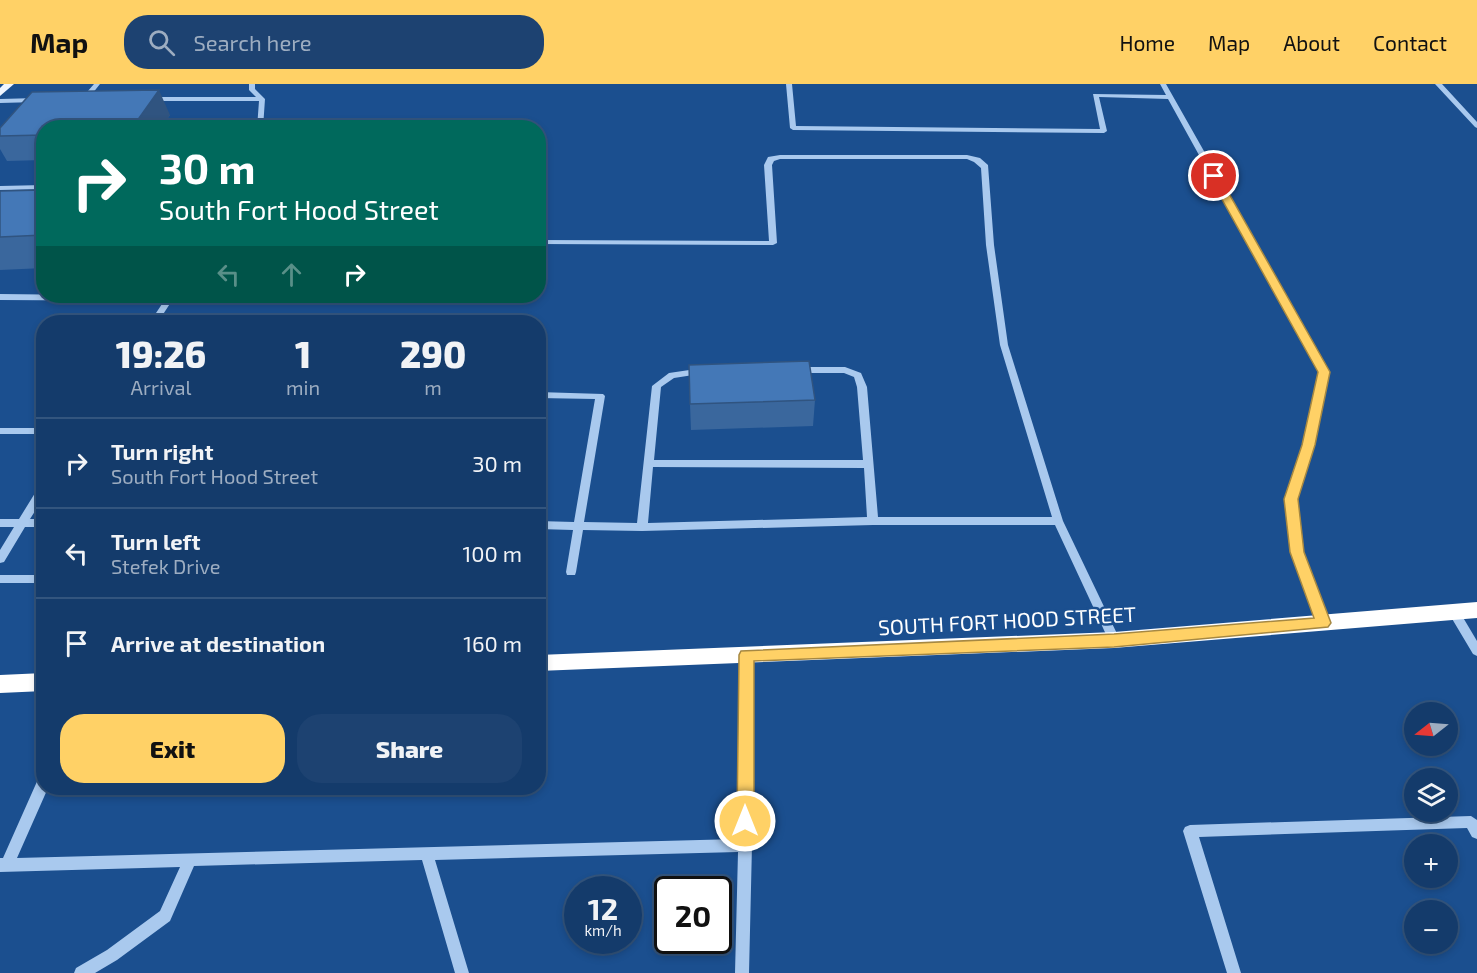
<!DOCTYPE html>
<html lang="en">
<head>
<meta charset="utf-8">
<style>
  :root { --surface:#143b6b; --page:#1d4271; --text:#f1f3f6; --muted:#9dadc1; --line:#33557e; --accent:#ffd166 }
  body { margin:0; font-family:"Exo 2",sans-serif; background:var(--page); color:var(--text); height:100vh; display:flex; flex-direction:column; font-size:22px; white-space:nowrap }
  * { box-sizing:border-box; margin:0 }
  p { font-size:20px; color:var(--muted) }
  .icon { flex:none; width:33px; height:33px; fill:none; stroke:currentColor; stroke-width:2; stroke-linecap:round; stroke-linejoin:round }
  .map { position:relative; flex:1; overflow:hidden }
  .drawer { position:absolute; left:36px; top:231px; width:510px; height:480px; display:flex; flex-direction:column; background:var(--surface); border-radius:24px; box-shadow:0 3px 9px #0003,0 0 0 2px var(--line) }
  .drawer>* { flex:none }
  .top-card { position:absolute; left:36px; top:36px; width:510px; height:183px; border-radius:24px; box-shadow:0 3px 9px #0003,0 0 0 2px var(--line); background:#00695c; color:#fff; overflow:hidden }
  .needle { width:39px; rotate:253deg }
  .fabs { position:absolute; left:1404px; top:618px; display:grid; gap:12px }
  .fabs a { display:grid; place-items:center; width:54px; height:54px; border-radius:50%; background:var(--surface); box-shadow:0 3px 9px #0003,0 0 0 2px var(--line); font-size:30px }
  .speed { position:absolute; left:564px; top:792px; display:flex; gap:12px; font-size:30px; font-weight:700; text-align:center }
  .speed>* { display:grid; place-content:center; width:78px; height:78px; border-radius:50%; background:var(--surface); box-shadow:0 3px 9px #0003,0 0 0 2px var(--line); line-height:1 }
  .speed small { font-size:15px; font-weight:400 }
  .speed .limit { border:3px solid #111; border-radius:9px; background:#fff; color:#111 }
  .pin { position:absolute; display:grid; place-items:center; width:51px; height:51px; color:#fff; margin:-26px; border:3px solid #fff; border-radius:50%; box-shadow:0 2px 6px #0007 }
  .me { position:absolute; width:66px; margin:-33px; rotate:0deg; stroke-linejoin:round; filter:drop-shadow(0 0 4px #0008) }
  .turn { display:flex; align-items:center; gap:21px; height:126px; padding:0 24px; font-size:27px }
  .turn .icon { width:78px; height:78px; stroke-width:2.5 }
  .turn b { display:block; font-size:42px; line-height:51px }
  .lanes { display:flex; align-items:center; height:57px; padding:0 24px; background:#0003; justify-content:center; gap:30px; direction:ltr }
  .lanes .off { opacity:.35 }
  .eta { display:flex; justify-content:space-evenly; align-items:center; height:102px; text-align:center }
  .eta b { font-size:36px; font-weight:800; line-height:42px }
  .primary-button { display:flex; gap:12px; margin-top:auto; padding:12px 24px }
  .primary-button a { flex:1; height:69px; border-radius:24px; background:var(--accent); color:#111; font-size:24px; font-weight:800; line-height:69px; text-align:center }
  .primary-button a+a { background:var(--page); color:var(--text) }
  ul { padding:0; list-style:none }
  li { display:flex; align-items:center; gap:18px; height:90px; padding:0 24px; border-top:2px solid var(--line) }
  li div { flex:1 }
  li b { display:block; font-size:22px }
  li em { font-style:normal }
  header { display:flex; align-items:center; gap:36px; box-sizing:border-box; height:84px; padding:0 30px; background:var(--accent); color:#111 }
  header strong { font-size:28px }
  nav { display:flex; gap:33px; margin-inline-start:auto; font-size:21px }
  .search { width:420px; height:54px; background:var(--page); display:flex; align-items:center; gap:15px; box-sizing:border-box; padding:0 21px; border-radius:24px; color:var(--muted); font-size:22px }
  .map>svg:first-child { display:block }
</style>
</head>
<body>
<header>
<strong>Map</strong>
<div class="search"><svg class="icon" aria-label="search" viewBox="0 0 24 24"><circle cx="10" cy="10" r="6"/><path d="M15 15l6 6"/></svg>Search here</div>
<nav><a>Home</a><a>Map</a><a>About</a><a>Contact</a></nav>
</header>
<div class="map">
<svg width="1477" height="889" viewBox="0 0 1477 889">
  <rect width="100%" height="100%" fill="#1b4f8f"/>
  <g fill="none" stroke-linecap="round" stroke-linejoin="round">
    <path fill="#a9c9ee" fill-rule="evenodd" d="M94 0H100L88 15 87 17H81V15Z
      M249 0H255V5L265 15 263 44H257L259 17H149L146 15 149 13H256L249 6Z
      M786 0H792L796 42 1100 45 1093 10 1166 11 1160 0H1166L1329 288 1314 361 1296 415 1302 468 1329 539 1327 542 1323 544 1319 542 1317 539 1292 468 1286 415 1304 361 1319 288 1168 15 1099 13 1107 47 1104 49 793 46 790 44Z
      M1435 0H1442L1477 38V44L1475 43Z
      M0 15 37 14 40 16 37 18 0 19Z
      M780 71H967L980 74 988 81 994 161 1008 261 1063 437 1120 556 1118 559 1114 561 1110 559 1055 441H873L642 447 583 446 576 488 575 491H567L566 488 573 446 538 445V437L574 438 595 315 538 314V308L603 310 605 312 584 438 637 439 652 302 669 289 703 284 706 285 708 287 706 289 674 294 661 303 654 376H863L857 303 854 293 844 289H797L792 286 797 283H845L861 289 867 303 878 433H1052L1000 261 986 161 981 84 974 78 967 75H780L774 77 772 81 777 159 773 161 538 160V156L769 157 764 81 768 73ZM653 383 864 384 867 433 648 439Z
      M44 101V105L0 106V102Z
      M0 210 175 212 158 238H150L164 217 0 216Z
      M0 344H44V350H0Z
      M44 400V413L30 435H44V443H25L4 478 0 479V466L14 443H0V435H19L40 401Z
      M0 491H44V499H0Z
      M1454 523 1458 525 1477 557V572L1473 570 1448 528 1450 525Z
      M746 566 750 568 752 571V761L749 889H735L738 768 435 776 469 889H455L422 776 194 782 170 837 117 876 95 889H74L76 884 107 866 160 827 180 783 0 788V774H3L39 693 44 691V704H48L17 774 738 755 740 571 742 568Z
      M1471 732 1477 736V755L1472 753 1467 744 1199 753 1241 889H1227L1183 747 1185 743 1190 741Z"/>
    <path fill="#f0f6ff" fill-rule="evenodd" d="M4 0H14L0 12V4Z"/>
    <path fill="#fff" fill-rule="evenodd" d="M1477 518V534L1114 564 538 587V571L1114 548Z
      M44 589V607L0 609V591Z"/>
  </g>
  <path fill="#3a679d" d="M170 31 161 44H44V76L7 77 0 65V44Z
    M44 106V184L0 186V107Z
    M815 316 813 342 691 346 690 320Z"/>
  <path fill="#305480" d="M159 6 170 31 161 44H132Z"/>
  <path fill="#4478b7" stroke="#305480" stroke-width="1.5" d="M159 6 132 44H44V51L0 52V44L32 8Z
    M44 106V151L0 153V107Z
    M809 277 815 316 690 320 689 281Z"/>
  <path fill="#ffd166" stroke="#a68842" stroke-width="1.5" d="M1210 90 1219 92 1330 288 1315 361 1298 415 1304 468 1331 539 1328 543 1114 563 754 577V737L751 743 745 745 739 743 737 737 739 571 741 567 1114 550 1314 534 1290 468 1284 415 1302 361 1318 288 1209 92Z"/>
  <g text-anchor="middle" dominant-baseline="central" stroke-width="5" stroke-linejoin="round" paint-order="stroke">
    <g font-size="21" fill="#fff" stroke="#1b4f8f">
      <text transform="translate(1007 536) rotate(-3)">SOUTH FORT HOOD STREET</text>
    </g>
  </g>
</svg>
<div class="fabs">
<a><svg class="needle" viewBox="-14 -14 28 28"><path d="M0-13l5 13h-10z" fill="#e53935"/><path d="M0 13l5-13h-10z" fill="#9dadc1"/></svg></a>
<a><svg class="icon" aria-label="layers" viewBox="0 0 24 24"><path d="M12 4l9 5-9 5-9-5zM3 14l9 5 9-5"/></svg></a>
<a>+</a>
<a>−</a>
</div>
<div class="speed"><div>12<small>km/h</small></div><div class="limit">20</div></div>
<div class="pin" style="left:1214px;top:92px;background:#d93025"><svg class="icon" aria-label="arrive" viewBox="0 0 24 24"><path d="M6 21V4h12l-3 4 3 4H6"/></svg></div>
<svg class="me" style="left:745px;top:737px" viewBox="-20 -20 40 40"><circle r="17" fill="#ffd166" stroke="#fff" stroke-width="3"/><path d="M0-11L8 9 0 5-8 9z" fill="#fff"/></svg>
<div class="top-card">
<div class="turn"><svg class="icon" aria-label="right" viewBox="0 0 24 24"><path d="M7 20v-9h11M14 6l5 5-5 5"/></svg><div><b>30 m</b>South Fort Hood Street</div></div>
<div class="lanes"><svg class="icon off" aria-label="left" viewBox="0 0 24 24"><path d="M17 20v-9H6M10 6l-5 5 5 5"/></svg><svg class="icon off" aria-label="ahead" viewBox="0 0 24 24"><path d="M12 20V5M6 11l6-6 6 6"/></svg><svg class="icon" aria-label="right" viewBox="0 0 24 24"><path d="M7 20v-9h11M14 6l5 5-5 5"/></svg></div>
</div>
<section class="drawer">
<div class="eta">
<div><b>19:26</b><p>Arrival</p></div>
<div><b>1</b><p>min</p></div>
<div><b>290</b><p>m</p></div>
</div>
<ul>
<li><svg class="icon" aria-label="right" viewBox="0 0 24 24"><path d="M7 20v-9h11M14 6l5 5-5 5"/></svg><div><b>Turn right</b><p>South Fort Hood Street</p></div><em>30 m</em></li>
<li><svg class="icon" aria-label="left" viewBox="0 0 24 24"><path d="M17 20v-9H6M10 6l-5 5 5 5"/></svg><div><b>Turn left</b><p>Stefek Drive</p></div><em>100 m</em></li>
<li><svg class="icon" aria-label="arrive" viewBox="0 0 24 24"><path d="M6 21V4h12l-3 4 3 4H6"/></svg><div><b>Arrive at destination</b></div><em>160 m</em></li>
</ul>
<div class="primary-button"><a>Exit</a><a>Share</a></div>
</section>
</div>
</body>
</html>
